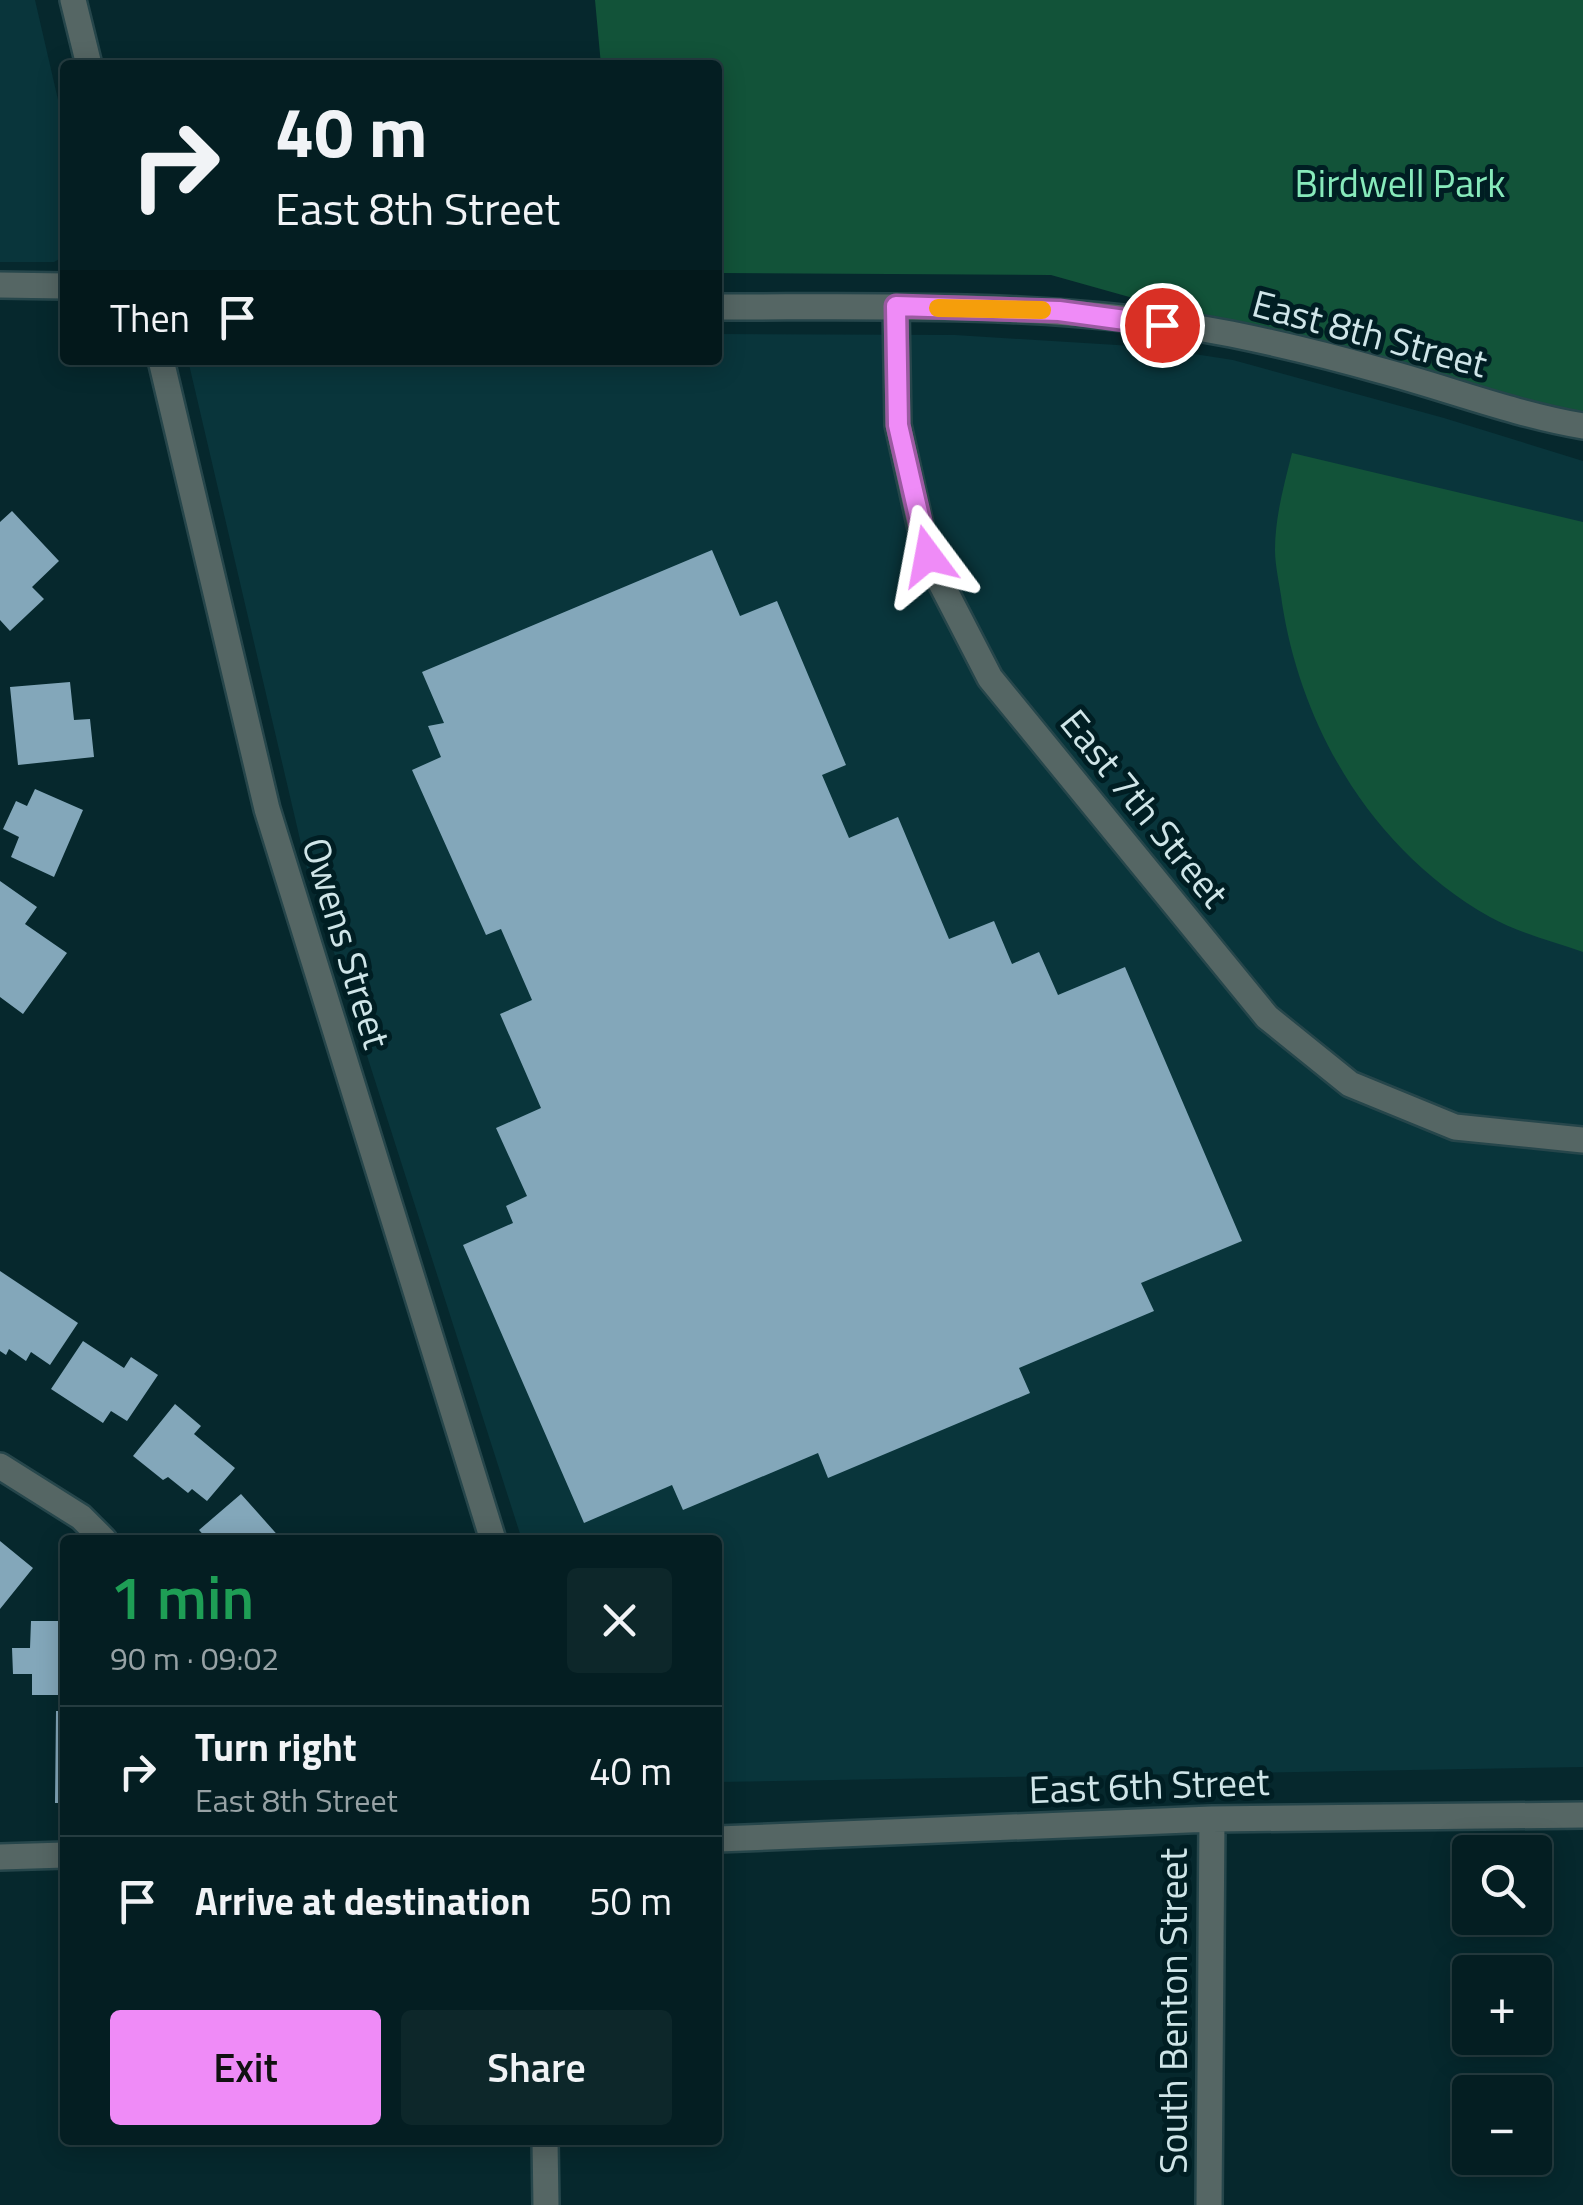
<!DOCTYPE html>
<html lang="en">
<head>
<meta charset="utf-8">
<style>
  :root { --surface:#041e22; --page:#0d272a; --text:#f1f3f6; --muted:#97a2a5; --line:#253c40; --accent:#ef8bf7 }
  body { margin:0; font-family:"Titillium Web",sans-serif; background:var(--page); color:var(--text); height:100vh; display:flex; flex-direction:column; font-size:38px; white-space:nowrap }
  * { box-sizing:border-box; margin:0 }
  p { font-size:32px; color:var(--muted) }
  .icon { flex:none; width:55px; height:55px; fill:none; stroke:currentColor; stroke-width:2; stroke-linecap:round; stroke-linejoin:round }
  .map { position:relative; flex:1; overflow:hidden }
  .details { position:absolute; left:60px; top:1535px; width:662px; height:610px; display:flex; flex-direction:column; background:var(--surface); border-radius:10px; box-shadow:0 5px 25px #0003,0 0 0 2px var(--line) }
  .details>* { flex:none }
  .banner { position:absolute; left:60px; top:60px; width:662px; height:305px; border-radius:10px; box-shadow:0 5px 25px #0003,0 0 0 2px var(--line); background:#041e22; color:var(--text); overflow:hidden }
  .fabs { position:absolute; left:1452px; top:1835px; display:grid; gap:20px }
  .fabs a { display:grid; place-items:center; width:100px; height:100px; border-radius:10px; background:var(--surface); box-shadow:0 5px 25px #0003,0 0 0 2px var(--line); font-size:50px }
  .pin { position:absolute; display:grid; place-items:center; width:85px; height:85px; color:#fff; margin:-42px; border:5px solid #fff; border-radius:50%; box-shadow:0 2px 10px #0007 }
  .me { position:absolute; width:110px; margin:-55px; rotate:347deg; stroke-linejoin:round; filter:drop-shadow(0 0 8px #0008) }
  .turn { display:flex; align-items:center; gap:35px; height:210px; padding:0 50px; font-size:45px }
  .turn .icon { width:130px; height:130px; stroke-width:2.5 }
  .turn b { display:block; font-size:70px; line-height:85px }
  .then { display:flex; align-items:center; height:95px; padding:0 50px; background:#0003; gap:20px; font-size:38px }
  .round { display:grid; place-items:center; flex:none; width:105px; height:105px; border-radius:10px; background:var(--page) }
  .head { display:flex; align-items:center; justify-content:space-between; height:170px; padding:0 50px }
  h1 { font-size:60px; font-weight:600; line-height:75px; color:#1e9e55 }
  .cta { display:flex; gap:20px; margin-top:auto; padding:20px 50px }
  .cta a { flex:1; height:115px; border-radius:10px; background:var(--accent); color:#111; font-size:40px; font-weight:600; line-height:115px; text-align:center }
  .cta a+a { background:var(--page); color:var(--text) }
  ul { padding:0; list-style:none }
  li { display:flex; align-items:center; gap:30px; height:130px; padding:0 50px; border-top:2px solid var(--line) }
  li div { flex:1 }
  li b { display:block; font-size:38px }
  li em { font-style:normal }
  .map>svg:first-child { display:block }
</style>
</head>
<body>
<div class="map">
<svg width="1583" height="2205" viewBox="0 0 1583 2205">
  <rect width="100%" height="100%" fill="#06282d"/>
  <path fill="#09353b" d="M0 0H35L65 130V256L54 262H0Z
    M718 334 955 335 1149 347 1233 360 1444 418 1583 461V1767L718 1782V1540H522L306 865 188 360H718Z"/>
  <path fill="#125339" d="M595 0H1583V424L1051 275 718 273V65H601Z
    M1292 453 1583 522V952C1552 941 1519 933 1490 917 1375 852 1302 732 1282 603 1280 586 1275 567 1275 550 1275 517 1284 485 1292 453Z"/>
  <path fill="#83a7ba" d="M12 511 59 561 32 587 44 599 10 631 0 620V522Z
    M712 550 740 616 777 601 846 765 822 775 849 838 898 817 949 939 994 921 1012 964 1039 952 1058 995 1125 967 1242 1241 1141 1283 1154 1311 1019 1368 1030 1393 828 1478 818 1453 683 1510 672 1485 584 1523 463 1245 513 1223 506 1206 527 1196 496 1128 541 1108 500 1014 532 1000 501 929 486 935 412 770 441 757 428 726 444 723 422 672Z
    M70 682 74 720 90 719 94 757 18 765 10 687Z
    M35 789 83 810 54 877 11 857 19 837 3 829 16 801 27 806Z
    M0 881 37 907 25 924 67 953 23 1014 0 997Z
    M0 1271 78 1323 50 1365 31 1352 26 1361 9 1349 6 1355 0 1351Z
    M83 1341 124 1368 131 1357 158 1375 127 1421 111 1411 103 1423 51 1389Z
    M175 1404 201 1426 194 1434 235 1468 207 1501 192 1489 188 1493 168 1477 163 1480 133 1456Z
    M241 1494 282 1540H208L199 1530Z
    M0 1541 33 1568 0 1609Z
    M31 1621H65V1695H32V1674H13L12 1648H30Z
    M56 1711H65V1803H55Z"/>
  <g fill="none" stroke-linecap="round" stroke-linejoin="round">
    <defs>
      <path id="minor" d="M73 0 89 65
        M0 285 65 286
        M718 307C889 307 1062 301 1231 334 1280 344 1330 356 1379 370 1447 388 1513 414 1583 426
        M896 307 898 425 927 556 990 678 1267 1017 1350 1084 1455 1127 1583 1140
        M161 360 267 809 493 1540
        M0 1466 81 1517 104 1540
        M718 1839 1212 1819 1583 1815
        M0 1857 65 1855
        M545 2140 546 2205
        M1209 2205 1212 1819"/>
    </defs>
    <use href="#minor" stroke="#26464b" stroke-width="30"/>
    <use href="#minor" stroke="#556664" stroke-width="25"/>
  </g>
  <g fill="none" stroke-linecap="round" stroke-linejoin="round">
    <defs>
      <path id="route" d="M928 556 898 425 896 306 1059 311 1162 325"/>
    </defs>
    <use href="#route" stroke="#9b5aa1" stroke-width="25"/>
    <use href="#route" stroke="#ef8bf7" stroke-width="18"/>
    <path stroke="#f59e0b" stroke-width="18" d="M938 308 1042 310"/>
  </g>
  <g text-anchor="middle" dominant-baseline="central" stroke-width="10" stroke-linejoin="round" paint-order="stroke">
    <g font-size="38" fill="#87eabb" stroke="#001e23">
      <text x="1400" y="183">Birdwell Park</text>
    </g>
    <g font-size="38" fill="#cfe5e8" stroke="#001e23">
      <text transform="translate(1370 333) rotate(15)">East 8th Street</text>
      <text transform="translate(1145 808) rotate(51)">East 7th Street</text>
      <text transform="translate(347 943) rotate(73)">Owens Street</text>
      <text transform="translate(1149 1785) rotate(-2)">East 6th Street</text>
      <text transform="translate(1173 2011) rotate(-90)">South Benton Street</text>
    </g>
  </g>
</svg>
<div class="fabs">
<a><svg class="icon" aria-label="search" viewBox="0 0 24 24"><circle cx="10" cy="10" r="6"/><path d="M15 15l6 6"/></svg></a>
<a>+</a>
<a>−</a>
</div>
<div class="pin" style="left:1162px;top:325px;background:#d93025"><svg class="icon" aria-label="arrive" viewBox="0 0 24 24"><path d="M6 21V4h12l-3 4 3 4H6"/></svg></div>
<svg class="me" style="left:928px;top:556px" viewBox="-20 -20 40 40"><path d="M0-17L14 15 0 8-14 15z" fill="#ef8bf7" stroke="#fff" stroke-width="4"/></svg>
<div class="banner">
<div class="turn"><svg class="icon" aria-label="right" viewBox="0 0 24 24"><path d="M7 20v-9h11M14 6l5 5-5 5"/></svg><div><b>40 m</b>East 8th Street</div></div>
<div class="then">Then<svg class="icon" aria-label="arrive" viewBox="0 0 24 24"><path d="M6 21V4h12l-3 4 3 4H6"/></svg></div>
</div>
<section class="details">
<div class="head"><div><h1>1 min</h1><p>90 m · 09:02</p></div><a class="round"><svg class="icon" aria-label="close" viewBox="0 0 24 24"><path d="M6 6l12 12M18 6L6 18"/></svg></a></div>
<ul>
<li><svg class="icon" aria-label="right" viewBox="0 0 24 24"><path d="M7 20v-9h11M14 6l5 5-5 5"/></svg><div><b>Turn right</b><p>East 8th Street</p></div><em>40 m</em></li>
<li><svg class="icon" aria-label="arrive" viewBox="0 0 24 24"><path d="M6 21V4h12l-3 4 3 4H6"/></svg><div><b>Arrive at destination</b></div><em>50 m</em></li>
</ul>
<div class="cta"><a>Exit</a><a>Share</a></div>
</section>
</div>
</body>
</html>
